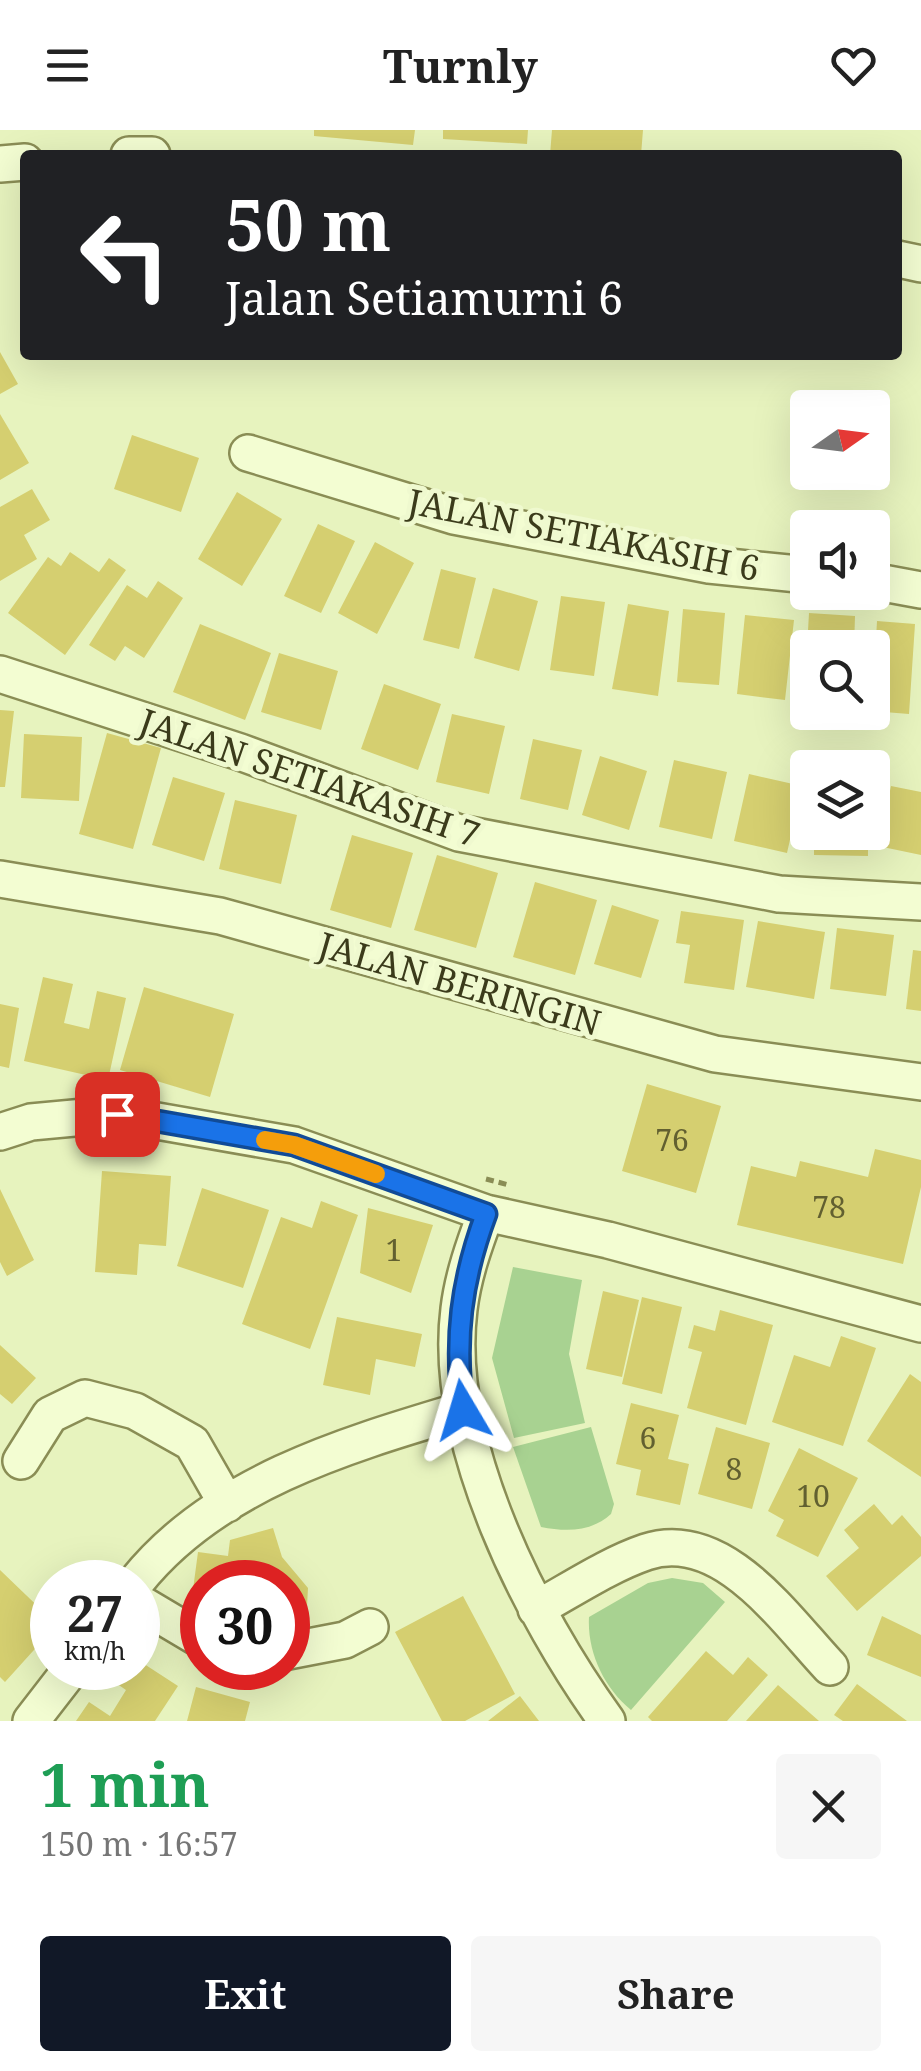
<!DOCTYPE html>
<html lang="en">
<head>
<meta charset="utf-8">
<style>
  :root { --surface:#fff; --page:#f6f6f6; --text:#222; --muted:#767676; --accent:#111827 }
  body { margin:0; font-family:"Noto Serif",serif; background:var(--page); color:var(--text); height:100vh; display:flex; flex-direction:column; font-size:38px; white-space:nowrap }
  * { box-sizing:border-box; margin:0 }
  p { font-size:32px; color:var(--muted) }
  .icon { flex:none; width:55px; height:55px; fill:none; stroke:currentColor; stroke-width:2; stroke-linecap:round; stroke-linejoin:round }
  .map { position:relative; height:1591px; overflow:hidden }
  .side { display:flex; flex-direction:column; background:var(--surface); flex:1 }
  .side>* { flex:none }
  .banner { position:absolute; left:20px; top:20px; width:882px; height:210px; border-radius:10px; box-shadow:0 10px 40px #0002; background:#202124; color:#fff; overflow:hidden }
  .needle { width:65px; rotate:76deg }
  .fabs { position:absolute; left:790px; top:260px; display:grid; gap:20px }
  .fabs a { display:grid; place-items:center; width:100px; height:100px; border-radius:10px; background:var(--surface); box-shadow:0 10px 40px #0002; font-size:50px }
  .speed { position:absolute; left:30px; top:1430px; display:flex; gap:20px; font-size:50px; font-weight:700; text-align:center }
  .speed>* { display:grid; place-content:center; width:130px; height:130px; border-radius:50%; background:var(--surface); box-shadow:0 10px 40px #0002; line-height:1 }
  .speed small { font-size:25px; font-weight:400 }
  .speed .limit { border:15px solid #d22; background:#fff; color:#111 }
  .pin { position:absolute; display:grid; place-items:center; width:85px; height:85px; color:#fff; margin:-42px; border-radius:20px; box-shadow:0 5px 15px #0006 }
  .me { position:absolute; width:110px; margin:-55px; rotate:353deg; stroke-linejoin:round; filter:drop-shadow(0 0 8px #0008) }
  .turn { display:flex; align-items:center; gap:35px; height:210px; padding:0 40px; font-size:45px }
  .turn .icon { width:130px; height:130px; stroke-width:2.5 }
  .turn b { display:block; font-size:70px; line-height:85px }
  .round { display:grid; place-items:center; flex:none; width:105px; height:105px; border-radius:10px; background:var(--page) }
  .overview { display:flex; align-items:center; justify-content:space-between; height:170px; padding:0 40px }
  h1 { font-size:60px; font-weight:700; line-height:75px; color:#1e9e55 }
  .cta { display:flex; gap:20px; margin-top:auto; padding:20px 40px }
  .cta a { flex:1; height:115px; border-radius:10px; background:var(--accent); color:#fff; font-size:40px; font-weight:700; line-height:115px; text-align:center }
  .cta a+a { background:var(--page); color:var(--text) }
  header { display:flex; justify-content:space-between; align-items:center; height:130px; padding:0 40px; background:var(--surface); font-size:45px; font-weight:700 }
  .map>svg:first-child { display:block }
</style>
</head>
<body>
<header><svg class="icon" aria-label="menu" viewBox="0 0 24 24"><path d="M4 6h16M4 12h16M4 18h16"/></svg>Turnly<svg class="icon" aria-label="heart" viewBox="0 0 24 24"><path d="M12 20l-8-8c-3-5 5-10 8-4 3-6 11-1 8 4z"/></svg></header>
<div class="map">
<svg width="921" height="1591" viewBox="0 0 921 1591">
  <rect width="100%" height="100%" fill="#e7f3be"/>
  <path fill="#a8d291" d="M513 1137 582 1150 569 1224 585 1293 514 1308 492 1228Z
    M591 1297 614 1374 611 1384C591 1402 567 1402 541 1397L513 1317Z
    M672 1448 703 1453 725 1472 631 1580C604 1558 587 1522 589 1487L648 1453Z"/>
  <path fill="#d5cf70" d="M314 0H415L413 15 314 6Z
    M443 0H528L527 14 443 9Z
    M552 0H643L641 25H550Z
    M0 222 18 254 0 264Z
    M0 284 29 333 0 350Z
    M132 305 199 328 181 382 114 359Z
    M32 359 50 390 24 405 37 429 0 451V377Z
    M237 362 282 389 242 456 198 429Z
    M318 394 355 411 321 483 284 466Z
    M375 412 414 433 377 504 338 483Z
    M70 422 99 442 109 428 126 440 65 525 8 483 48 427 61 436Z
    M441 439 476 448 459 519 423 510Z
    M158 451 183 468 144 528 125 516 115 531 89 515 127 455 147 468Z
    M493 458 538 471 519 541 474 528Z
    M561 466 605 472 594 546 550 540Z
    M628 474 669 481 658 566 612 559Z
    M683 479 725 483 719 555 677 552Z
    M809 483 855 486 854 518H807Z
    M745 485 794 490 785 570 737 564Z
    M877 491 915 494 909 584 872 581Z
    M200 494 271 523 245 590 173 562Z
    M279 523 338 541 321 600 261 582Z
    M384 554 441 574 418 640 361 619Z
    M0 580 14 581 5 657H0Z
    M452 584 505 596 489 664 436 652Z
    M107 603 161 618 133 719 79 704Z
    M24 604 82 607 79 671 21 668Z
    M533 609 582 620 568 680 520 669Z
    M600 626 647 641 629 700 582 685Z
    M674 630 727 642 712 709 659 697Z
    M749 644 802 656 787 723 734 711Z
    M173 647 225 663 204 731 152 715Z
    M891 656 921 662V725L878 716Z
    M235 670 297 685 281 754 219 739Z
    M814 702H868V726L814 725Z
    M352 705 413 723 391 798 330 780Z
    M437 725 498 743 476 818 414 800Z
    M535 752 597 770 575 845 513 827Z
    M612 775 659 790 641 848 594 834Z
    M681 781 744 790 734 860 684 853 690 815 676 813Z
    M758 791 825 802 814 869 746 857Z
    M837 798 894 805 886 866 830 859Z
    M913 820 921 821V881L906 879Z
    M43 847 73 854 64 893 89 899 97 861 126 868 108 950 24 931Z
    M144 857 234 884 210 967 120 940Z
    M0 874 19 878 9 938 0 936Z
    M647 954 721 976 696 1063 622 1041Z
    M875 1019 921 1030V1057L903 1134 737 1095 751 1036 796 1047 800 1031 868 1047Z
    M102 1041 171 1046 166 1116 139 1114 137 1145 95 1142Z
    M202 1058 269 1080 243 1158 177 1136Z
    M0 1059 34 1130 7 1146 0 1132Z
    M321 1071 358 1085 310 1219 242 1194 281 1087 312 1098Z
    M368 1078 433 1095 411 1163 360 1143Z
    M603 1161 639 1170 622 1247 586 1239Z
    M642 1167 682 1177 662 1264 622 1254Z
    M720 1180 773 1195 746 1295 687 1278 702 1222 688 1218 694 1195 715 1201Z
    M337 1187 422 1204 415 1237 376 1229 370 1265 323 1255Z
    M841 1206 876 1218 843 1316 772 1292 794 1225 830 1237Z
    M0 1215 36 1248 12 1274 0 1264Z
    M910 1244 921 1252V1347L867 1311Z
    M631 1273 679 1285 668 1329 689 1334 680 1375 636 1365 641 1340 616 1334Z
    M716 1297 770 1313 752 1379 698 1364Z
    M799 1318 858 1348 818 1427 776 1406 784 1390 768 1381Z
    M874 1374 892 1395 902 1385 921 1407V1426L857 1481 826 1446 859 1418 844 1400Z
    M273 1398 282 1427 308 1458 307 1476 288 1474V1452H202V1468L192 1467 198 1422 228 1426 230 1410Z
    M0 1440 52 1490V1500L5 1552 0 1547Z
    M463 1466 515 1564 465 1591H442L395 1502Z
    M882 1486 921 1505V1547L867 1525Z
    M706 1521 733 1545 748 1527 768 1545 727 1591H652L648 1587Z
    M138 1530 178 1556 155 1591H76L89 1572 110 1586 126 1560 101 1543 104 1538H138Z
    M857 1554 907 1591H843L834 1585Z
    M778 1555 819 1591H746Z
    M196 1557 250 1572 245 1591H187Z
    M520 1566 539 1591H488Z"/>
  <g fill="none" stroke-linecap="round" stroke-linejoin="round">
    <defs>
      <path id="minor" d="M129 25H152
        M0 34 25 32
        M898 129 921 134
        M248 323 454 386 709 435 808 445
        M872 451 921 460
        M0 544 240 622 459 703 779 764 921 772
        M0 749 220 786 715 924 921 952
        M0 1002 31 992 117 984 294 1015 486 1083 608 1110 921 1194
        M486 1083C474 1115 463 1146 459 1179 442 1313 531 1486 607 1591
        M21 1331 50 1285 85 1268 135 1281 192 1313 227 1374
        M136 1452C215 1353 346 1315 463 1280
        M138 1472 202 1510
        M536 1479C571 1460 608 1435 646 1422 722 1397 784 1488 830 1537
        M288 1521 345 1510 370 1497
        M31 1591 72 1538"/>
    </defs>
    <use href="#minor" stroke="#8a8d55" stroke-width="40"/>
    <path stroke="#8a8d55" stroke-width="5" stroke-dasharray="8 5" stroke-linecap="butt" d="M486 1049 509 1055"/>
    <use href="#minor" stroke="#f3fdd2" stroke-width="35"/>
  </g>
  <g fill="none" stroke-linecap="round" stroke-linejoin="round">
    <defs>
      <path id="route" d="M117 984 294 1015 486 1084C461 1151 454 1209 463 1280"/>
    </defs>
    <use href="#route" stroke="#114b97" stroke-width="25"/>
    <use href="#route" stroke="#1a73e8" stroke-width="18"/>
    <path stroke="#f59e0b" stroke-width="18" d="M265 1010 294 1015 376 1044"/>
  </g>
  <g text-anchor="middle" dominant-baseline="central" stroke-width="10" stroke-linejoin="round" paint-order="stroke">
    <g font-size="30" fill="#626030">
      <text x="672" y="1009">76</text>
      <text x="829" y="1076">78</text>
      <text x="394" y="1119">1</text>
      <text x="648" y="1307">6</text>
      <text x="734" y="1338">8</text>
      <text x="813" y="1365">10</text>
    </g>
    <g font-size="35" fill="#3b3b1b" stroke="#eff9cf">
      <text transform="translate(584 404) rotate(11)">JALAN SETIAKASIH 6</text>
      <text transform="translate(310 647) rotate(19)">JALAN SETIAKASIH 7</text>
      <text transform="translate(460 853) rotate(16)">JALAN BERINGIN</text>
    </g>
  </g>
</svg>
<div class="fabs">
<a><svg class="needle" viewBox="-14 -14 28 28"><path d="M0-13l5 13h-10z" fill="#e53935"/><path d="M0 13l5-13h-10z" fill="#767676"/></svg></a>
<a><svg class="icon" aria-label="sound" viewBox="0 0 24 24"><path d="M4 9h4l5-4v14l-5-4H4zM17 9q2 3 0 6"/></svg></a>
<a><svg class="icon" aria-label="search" viewBox="0 0 24 24"><circle cx="10" cy="10" r="6"/><path d="M15 15l6 6"/></svg></a>
<a><svg class="icon" aria-label="layers" viewBox="0 0 24 24"><path d="M12 4l9 5-9 5-9-5zM3 14l9 5 9-5"/></svg></a>
</div>
<div class="speed"><div>27<small>km/h</small></div><div class="limit">30</div></div>
<div class="pin" style="left:117px;top:984px;background:#d93025"><svg class="icon" aria-label="arrive" viewBox="0 0 24 24"><path d="M6 21V4h12l-3 4 3 4H6"/></svg></div>
<svg class="me" style="left:463px;top:1280px" viewBox="-20 -20 40 40"><path d="M0-17L14 15 0 8-14 15z" fill="#1a73e8" stroke="#fff" stroke-width="4"/></svg>
<div class="banner">
<div class="turn"><svg class="icon" aria-label="left" viewBox="0 0 24 24"><path d="M17 20v-9H6M10 6l-5 5 5 5"/></svg><div><b>50 m</b>Jalan Setiamurni 6</div></div>
</div>
</div>
<section class="side">
<div class="overview"><div><h1>1 min</h1><p>150 m · 16:57</p></div><a class="round"><svg class="icon" aria-label="close" viewBox="0 0 24 24"><path d="M6 6l12 12M18 6L6 18"/></svg></a></div>
<div class="cta"><a>Exit</a><a>Share</a></div>
</section>
</body>
</html>
